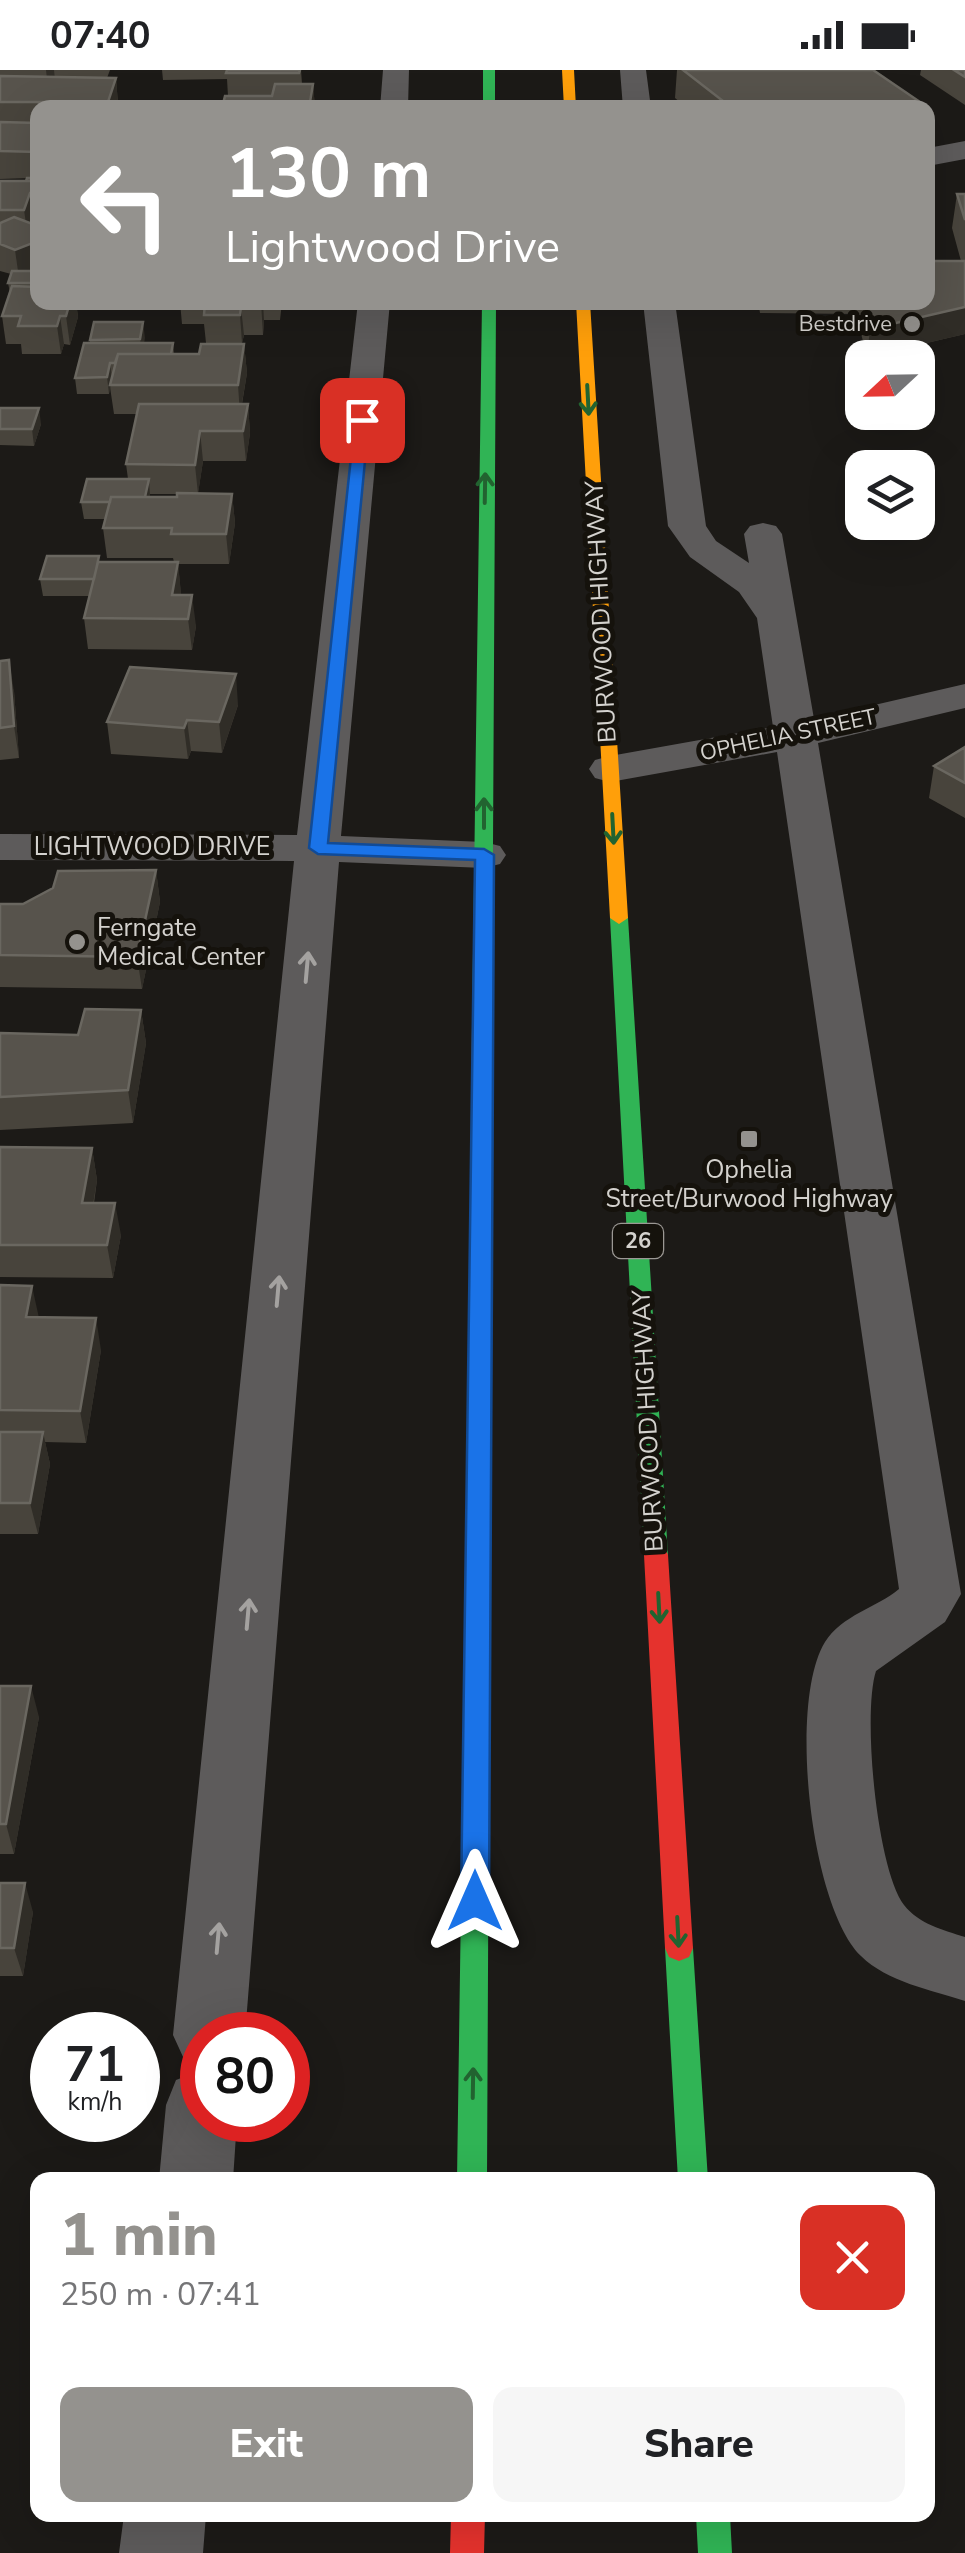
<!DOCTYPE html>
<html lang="en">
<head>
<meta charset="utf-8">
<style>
  :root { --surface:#fff; --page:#f6f6f6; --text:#202124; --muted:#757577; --accent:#94928e }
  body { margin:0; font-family:"Nunito Sans",sans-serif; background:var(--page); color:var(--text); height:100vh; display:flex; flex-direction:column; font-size:38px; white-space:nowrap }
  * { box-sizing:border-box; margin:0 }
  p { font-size:32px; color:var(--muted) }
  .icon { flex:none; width:55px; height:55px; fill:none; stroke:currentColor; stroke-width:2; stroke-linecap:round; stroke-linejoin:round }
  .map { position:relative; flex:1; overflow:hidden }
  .sheet { position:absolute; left:30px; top:2102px; width:905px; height:350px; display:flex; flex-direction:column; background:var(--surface); border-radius:20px; box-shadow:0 10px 40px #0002 }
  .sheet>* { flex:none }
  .banner { position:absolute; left:30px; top:30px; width:905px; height:210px; border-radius:20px; box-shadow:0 10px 40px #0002; background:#94928e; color:#fff; overflow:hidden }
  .needle { width:65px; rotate:248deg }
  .fabs { position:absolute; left:845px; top:270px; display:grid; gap:20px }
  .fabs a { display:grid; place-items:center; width:90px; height:90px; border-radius:20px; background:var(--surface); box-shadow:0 10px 40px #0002; font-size:50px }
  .speed { position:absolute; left:30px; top:1942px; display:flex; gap:20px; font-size:50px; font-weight:700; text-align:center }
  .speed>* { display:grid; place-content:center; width:130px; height:130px; border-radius:50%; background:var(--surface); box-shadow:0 10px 40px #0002; line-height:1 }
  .speed small { font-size:25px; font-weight:400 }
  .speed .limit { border:15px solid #d22; background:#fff; color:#111 }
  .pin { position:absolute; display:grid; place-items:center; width:85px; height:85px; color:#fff; margin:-42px; border-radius:20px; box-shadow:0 5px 15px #0006 }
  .me { position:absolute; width:110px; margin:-55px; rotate:0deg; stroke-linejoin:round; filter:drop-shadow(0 0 8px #0008) }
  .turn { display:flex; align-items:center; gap:35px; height:210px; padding:0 30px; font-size:45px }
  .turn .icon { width:130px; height:130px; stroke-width:2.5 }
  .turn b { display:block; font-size:70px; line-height:85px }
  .round { display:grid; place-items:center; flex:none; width:105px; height:105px; border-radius:20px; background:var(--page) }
  .summary { display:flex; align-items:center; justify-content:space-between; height:170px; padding:0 30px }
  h1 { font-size:60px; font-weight:800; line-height:75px; color:var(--accent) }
  .action { display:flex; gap:20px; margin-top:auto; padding:20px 30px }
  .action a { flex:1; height:115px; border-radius:20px; background:var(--accent); color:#fff; font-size:40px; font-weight:800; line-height:115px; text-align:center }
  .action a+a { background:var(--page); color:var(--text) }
  .status { display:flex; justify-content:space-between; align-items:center; height:70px; padding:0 50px; background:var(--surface); direction:ltr }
  .status svg { height:28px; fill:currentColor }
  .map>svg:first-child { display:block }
</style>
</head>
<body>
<div class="status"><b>07:40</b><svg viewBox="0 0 49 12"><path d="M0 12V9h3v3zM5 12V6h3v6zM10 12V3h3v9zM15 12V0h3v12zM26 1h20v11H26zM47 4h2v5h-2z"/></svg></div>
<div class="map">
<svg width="965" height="2483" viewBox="0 0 965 2483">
  <rect width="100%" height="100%" fill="#1c1a17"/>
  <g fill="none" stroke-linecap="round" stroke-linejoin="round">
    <path fill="#5d5b5b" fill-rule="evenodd" d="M383 0H409L408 38H380Z
      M620 0H646L651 38H623Z
      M965 71V89L928 96V78Z
      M358 232H390L341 766 484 772 500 776 506 785 500 794 484 798 339 792 245 1965H202V1996L184 1989 173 1965 294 791 0 790V764L297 765Z
      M643 232H675L706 456 716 471 749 493 744 464 750 456 763 453 776 456 782 464 814 649 965 614V638L818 673 961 1524 945 1552 876 1601C862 1644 877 1800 904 1835 919 1854 943 1860 965 1867V1931C932 1920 887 1912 861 1886 810 1836 788 1632 825 1572 842 1545 876 1538 899 1519L777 682 610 712 595 708 589 699 595 690 610 686 773 657 757 548 739 522 690 487 668 456Z
      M202 2000V2050H237L233 2110H159L166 2035 176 2010Z
      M124 2445H206L203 2483H119Z"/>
    <path fill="#30b455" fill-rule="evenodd" d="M483 0H495V38H483Z
      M482 232H496L492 956 482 962 472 956Z
      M619 842 628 848 668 1485 665 1492 656 1495 647 1492 644 1485 610 848Z
      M480 1271 488 1273 491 1279 487 2110H457L469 1279 472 1273Z
      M679 1865 689 1869 693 1878 708 2110H678L665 1878 669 1869Z
      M696 2445H730L732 2483H698Z"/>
    <path fill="#ff9f0a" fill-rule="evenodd" d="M562 0H574L576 38H564Z
      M576 232H590L628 848 619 854 610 848Z
      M482 950 492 956 491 1279 488 1285H472L469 1279 472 956Z"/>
    <path fill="#e5322d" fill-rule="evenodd" d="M656 1475 665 1478 668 1485 693 1878 689 1887 679 1891 669 1887 665 1878 644 1485 647 1478Z
      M451 2445H485L484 2483H450Z"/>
  </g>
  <path fill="#48443c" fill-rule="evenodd" d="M0 0H110L107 8H116L118 34 117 38H38V150H34L32 154 38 156V200L35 201H38V232H76L78 247 70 275 64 274 61 284H22L21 274H6L2 246 10 223 8 213 11 204 0 201V111H26L31 108 0 109Z
    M162 0H301L302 14H313L315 38H222L228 26 227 9 163 10Z
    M677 0H873L919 38H687L675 28Z
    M921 0H965V35L920 5Z
    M957 124H965V264L867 287 856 244 760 243 758 232H928L961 191 952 158Z
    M180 232H282L280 250H264L263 265H244L242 273H206L204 254H182Z
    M143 252 144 273H173L174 284H199L244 274 247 303 242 334H248L250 363 246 391H203L198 423 232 424 235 453 229 494H178L181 525 196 556 192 580 88 579 84 548 89 526H43L40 509 99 486V492H174L173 488H107L103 458 105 449H84L81 432 128 409 126 394 137 344H114L110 317 109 324H77L75 308 90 273V270ZM150 424H177V427H150Z
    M0 338 41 354 34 376 0 375Z
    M0 591 14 621 19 688 0 690Z
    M238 635 222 683 191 681 188 689 111 684 107 652Z
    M965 677V748L929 728 934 696Z
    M156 800 160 832 142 919 0 917V834H23Z
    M141 940 146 973 133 1053 0 1060V963L78 965Z
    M0 1077 92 1078 97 1110 94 1133 121 1165 113 1208 0 1207Z
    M0 1215 39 1247 101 1280 86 1373 45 1372 50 1394 38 1464H0Z
    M0 1616 39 1647 14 1784H0Z
    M0 1813 33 1842 23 1906H0Z"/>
  <path fill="#302d27" d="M46 0H54L55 10 49 26Z
    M116 8 118 34 117 38H106Z
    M313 14 315 38H309Z
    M920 32 919 38H886Z
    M30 123 34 150 28 167 24 140Z
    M38 171V200L19 208 15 180Z
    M70 232H76L78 247 70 275 66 246Z
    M261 232H263L264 250 263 265Z
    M241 237 244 265 242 273 240 245Z
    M965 237V264L867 287 870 259Z
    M60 246 64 274 61 284 57 256Z
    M143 252 145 268 142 285 140 269Z
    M244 274 247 303 240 344 238 315Z
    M110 293 112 309 109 324 107 307Z
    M248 334 250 363 246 391 243 361Z
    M39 338 41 354 34 376 32 359Z
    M200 361 203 391 198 424 195 395Z
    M149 409 150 426 146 449 144 432Z
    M232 424 235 453 229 494 226 464Z
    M178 492 181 523 176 549 172 525Z
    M192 525 196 556 192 580 188 549Z
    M9 590 14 621 19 688 14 656Z
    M236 604 238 635 222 683 219 652Z
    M187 650 191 681 188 689 184 658Z
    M156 800 160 832 142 919 137 887Z
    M141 940 146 973 133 1053 128 1020Z
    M92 1078 97 1110 88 1165 82 1133Z
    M115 1133 121 1165 113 1208 107 1175Z
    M32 1216 39 1248 26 1247Z
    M96 1248 101 1280 86 1373 80 1341Z
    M43 1362 50 1394 38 1464 30 1433Z
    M31 1616 39 1647 14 1784 6 1754Z
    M25 1813 33 1842 23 1906 14 1878Z"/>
  <path fill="#57534c" stroke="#6a6760" stroke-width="2.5" d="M227 0H300L299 3H226Z
    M683 0H873L920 32 886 38H732Z
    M954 0H965V7Z
    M0 6 116 8 106 38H60L62 32H0Z
    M275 14H313L309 38H222L225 26H272Z
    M0 52 38 53V82L0 81Z
    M27 108H38V111H26Z
    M0 111H38V123H30L24 140H0Z
    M957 124H965V150Z
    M14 147 38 156V171L15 180 0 174V153Z
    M928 191H965V237L870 259 864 232H928Z
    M12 201H38V213H8Z
    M12 216 38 217V232H70L66 246H60L57 256H18L21 246H2Z
    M205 232H261V237H241L240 245H204Z
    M94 252H143L140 269 90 270Z
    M84 273H173L171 284H118L115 293H110L107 307 75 308Z
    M201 274H244L238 315H110L118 284H199Z
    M139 334H248L243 361H200L195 395 126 394Z
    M0 338H39L32 359H0Z
    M87 409H149L145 427H111L110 432H81Z
    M177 423 232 424 226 464H171L172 458H103L111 427H177Z
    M47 486H99L94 509H40Z
    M98 492H178L172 525H192L188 549 84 548Z
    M9 590 14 656 0 658V591Z
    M130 597 236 604 219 652 187 650 184 658 107 652Z
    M965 677V713L934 696Z
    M156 800 137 887 0 885V834H23L53 818 58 801Z
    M85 939 141 940 128 1020 0 1027V963L78 965Z
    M0 1077 92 1078 82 1133H115L107 1175H0Z
    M0 1215 32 1216 26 1247 96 1248 80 1341 0 1340Z
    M0 1362H43L30 1433H0Z
    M0 1616H31L6 1754H0Z
    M0 1813H25L14 1878H0Z"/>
  <defs><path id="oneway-shaft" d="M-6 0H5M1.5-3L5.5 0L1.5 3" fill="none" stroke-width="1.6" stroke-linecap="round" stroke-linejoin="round" transform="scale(2.5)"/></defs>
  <g stroke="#226330">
    <use href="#oneway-shaft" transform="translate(588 330) rotate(87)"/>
    <use href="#oneway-shaft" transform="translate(485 418) rotate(-89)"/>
    <use href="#oneway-shaft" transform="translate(484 743) rotate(-90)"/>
    <use href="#oneway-shaft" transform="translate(613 759) rotate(87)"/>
    <use href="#oneway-shaft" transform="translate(659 1538) rotate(87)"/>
    <use href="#oneway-shaft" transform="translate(678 1862) rotate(87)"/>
    <use href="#oneway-shaft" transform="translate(473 2013) rotate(-89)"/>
  </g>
  <g stroke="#a4a2a0">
    <use href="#oneway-shaft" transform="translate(307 897) rotate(-85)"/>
    <use href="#oneway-shaft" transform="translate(278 1221) rotate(-85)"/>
    <use href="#oneway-shaft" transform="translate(248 1544) rotate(-85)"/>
    <use href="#oneway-shaft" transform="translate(218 1868) rotate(-85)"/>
  </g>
  <path fill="#1a73e8" stroke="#114b97" stroke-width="2.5" d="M362 346 369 350 328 773 484 779 494 785 489 1831 485 1840 475 1844 465 1840 461 1831 475 790 318 784 309 778 355 350Z"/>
  <g fill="#94928e" stroke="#15120c" stroke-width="4">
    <circle cx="912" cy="254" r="10"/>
    <circle cx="77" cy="872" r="10"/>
    <rect x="739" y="1059" width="20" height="20" rx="5"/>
  </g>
  <g text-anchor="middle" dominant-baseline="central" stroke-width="10" stroke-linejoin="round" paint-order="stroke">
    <g font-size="22" fill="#d4d2ce" stroke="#15120c" text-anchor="end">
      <text x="892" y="254">Bestdrive</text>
    </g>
    <g font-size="22" fill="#d4d2ce" stroke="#15120c">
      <text transform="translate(788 665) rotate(-12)">OPHELIA STREET</text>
    </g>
    <rect fill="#15120c" stroke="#9b9894" stroke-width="2.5" x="613" y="1154" width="50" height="34" rx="8"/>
    <g font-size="22" font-weight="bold" fill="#d4d2ce">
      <text x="638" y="1171">26</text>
    </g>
    <g font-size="25" fill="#d4d2ce" stroke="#15120c">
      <text transform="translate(601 542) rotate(-93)">BURWOOD HIGHWAY</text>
      <text x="152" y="777">LIGHTWOOD DRIVE</text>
      <text transform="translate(648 1351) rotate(-93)">BURWOOD HIGHWAY</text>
    </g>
    <g font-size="25" fill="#d4d2ce" stroke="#15120c" text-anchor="start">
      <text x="97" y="858">Ferngate<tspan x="97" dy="29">Medical Center</tspan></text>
      <text x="749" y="1100" text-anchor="middle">Ophelia<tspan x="749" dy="29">Street/Burwood Highway</tspan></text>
    </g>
  </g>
</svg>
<div class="fabs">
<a><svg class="needle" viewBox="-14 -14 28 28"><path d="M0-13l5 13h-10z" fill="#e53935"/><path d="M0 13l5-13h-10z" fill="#757577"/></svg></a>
<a><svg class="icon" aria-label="layers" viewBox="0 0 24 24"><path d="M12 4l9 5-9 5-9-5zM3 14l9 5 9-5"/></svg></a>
</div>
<div class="speed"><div>71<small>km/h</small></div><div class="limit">80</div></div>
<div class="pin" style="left:362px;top:350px;background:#d93025"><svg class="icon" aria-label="arrive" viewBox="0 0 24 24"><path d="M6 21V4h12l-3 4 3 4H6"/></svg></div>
<svg class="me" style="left:475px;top:1831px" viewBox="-20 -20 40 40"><path d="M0-17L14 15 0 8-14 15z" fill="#1a73e8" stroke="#fff" stroke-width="4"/></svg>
<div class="banner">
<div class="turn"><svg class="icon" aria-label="left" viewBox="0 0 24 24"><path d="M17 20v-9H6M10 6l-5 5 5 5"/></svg><div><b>130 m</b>Lightwood Drive</div></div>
</div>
<section class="sheet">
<div class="summary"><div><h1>1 min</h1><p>250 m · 07:41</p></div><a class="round" style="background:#d93025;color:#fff"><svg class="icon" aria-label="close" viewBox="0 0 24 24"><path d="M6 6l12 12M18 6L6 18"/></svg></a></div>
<div class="action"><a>Exit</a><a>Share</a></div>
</section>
</div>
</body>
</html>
